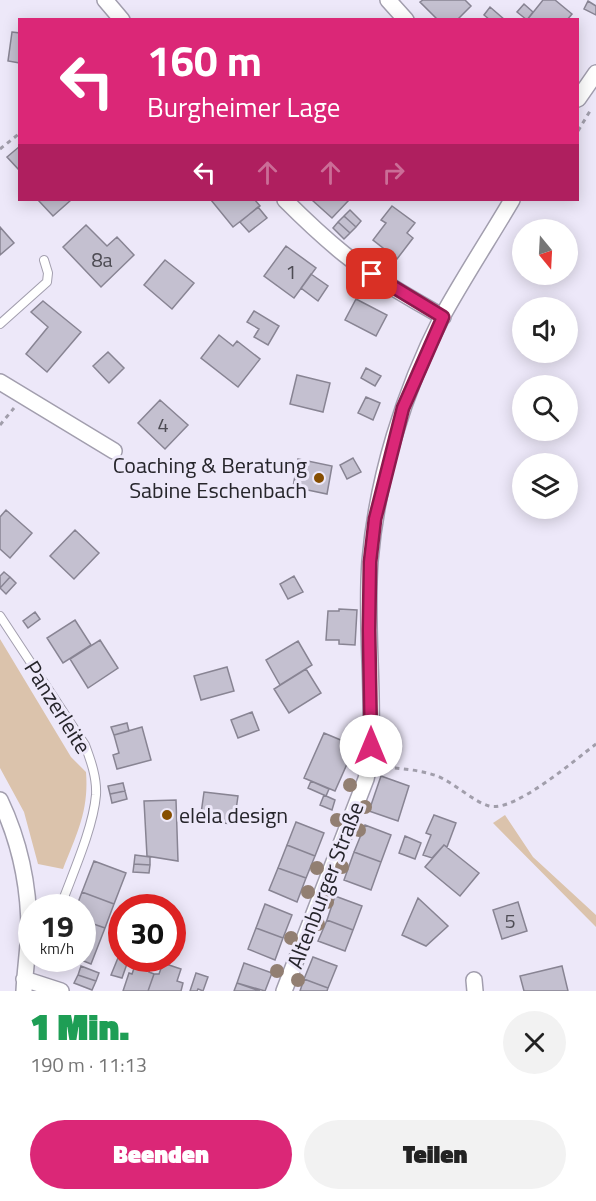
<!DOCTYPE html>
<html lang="de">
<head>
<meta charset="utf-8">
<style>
  :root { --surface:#fff; --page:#f2f2f2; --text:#222; --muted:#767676; --accent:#db2777 }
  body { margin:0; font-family:"Titillium Web",sans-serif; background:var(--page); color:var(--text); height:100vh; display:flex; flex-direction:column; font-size:22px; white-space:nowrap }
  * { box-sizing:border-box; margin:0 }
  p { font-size:20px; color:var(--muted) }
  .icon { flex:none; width:33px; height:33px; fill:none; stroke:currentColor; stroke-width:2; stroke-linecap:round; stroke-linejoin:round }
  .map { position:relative; height:991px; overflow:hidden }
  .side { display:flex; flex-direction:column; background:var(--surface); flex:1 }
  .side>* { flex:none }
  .banner { position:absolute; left:18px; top:18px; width:561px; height:183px; border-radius:0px; box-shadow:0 3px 15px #0003; background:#db2777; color:#fff; overflow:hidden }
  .needle { width:39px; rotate:162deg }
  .buttons { position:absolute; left:512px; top:219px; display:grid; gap:12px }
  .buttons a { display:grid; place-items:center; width:66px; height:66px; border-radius:50%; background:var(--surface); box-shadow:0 3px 15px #0003; font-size:30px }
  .speed { position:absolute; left:18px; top:894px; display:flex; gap:12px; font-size:30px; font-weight:700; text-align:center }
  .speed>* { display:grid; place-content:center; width:78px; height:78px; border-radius:50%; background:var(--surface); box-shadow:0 3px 15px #0003; line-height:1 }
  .speed small { font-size:15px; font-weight:400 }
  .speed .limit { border:9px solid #d22; background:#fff; color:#111 }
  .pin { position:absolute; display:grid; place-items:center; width:51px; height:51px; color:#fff; margin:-26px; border-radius:12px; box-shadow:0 3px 9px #0006 }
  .me { position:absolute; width:66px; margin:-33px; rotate:0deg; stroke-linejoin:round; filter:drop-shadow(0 0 4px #0008) }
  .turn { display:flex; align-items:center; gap:21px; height:126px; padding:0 30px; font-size:27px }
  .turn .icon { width:78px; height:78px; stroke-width:2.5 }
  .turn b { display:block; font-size:42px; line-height:51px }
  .lanes { display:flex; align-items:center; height:57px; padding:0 30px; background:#0003; justify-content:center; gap:30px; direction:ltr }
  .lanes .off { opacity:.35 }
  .round { display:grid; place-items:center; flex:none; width:63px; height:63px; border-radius:32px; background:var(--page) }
  .overview { display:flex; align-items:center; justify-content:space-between; height:102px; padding:0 30px }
  h1 { font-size:36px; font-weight:800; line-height:45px; color:#1e9e55 }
  .cta { display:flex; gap:12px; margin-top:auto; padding:12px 30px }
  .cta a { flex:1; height:69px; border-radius:36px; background:var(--accent); color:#fff; font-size:24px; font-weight:800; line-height:69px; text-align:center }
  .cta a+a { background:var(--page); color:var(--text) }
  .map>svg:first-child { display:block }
</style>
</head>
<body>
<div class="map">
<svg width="596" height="991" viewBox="0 0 596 991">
  <rect width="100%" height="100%" fill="#ede8f9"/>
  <path fill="#dbc3ac" d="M0 639 71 757 86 772C89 811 77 833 63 869L38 864 24 812 0 768Z
    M505 815 533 857 596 915V927L493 823Z"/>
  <path fill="#c4c0d0" stroke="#888493" stroke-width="1.5" d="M423 0H465L471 6 457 20H438L420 2Z
    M543 0H555L572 14 567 20H527Z
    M588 1 596 6V15L584 9Z
    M524 4 533 12 527 20 517 12Z
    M490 7 505 20H490L484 15Z
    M12 32 20 33V63L8 61Z
    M20 146V171L7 157Z
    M38 200H71L53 216Z
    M211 200H255L260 206 233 227Z
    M312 200H349L332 218Z
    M392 206 415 223 407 233 413 238 397 259 373 240 386 223 381 220Z
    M258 207 267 218 249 232 240 222Z
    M350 210 361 221 356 227 344 216Z
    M344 216 356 227 350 233 338 222Z
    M338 222 350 233 344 239 333 228Z
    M86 225 107 246 117 237 134 255 101 287 63 247Z
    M0 227 14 243 0 255Z
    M286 246 316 268 294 298 264 276Z
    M165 260 194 283 172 309 144 285Z
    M311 274 328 286 318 301 301 288Z
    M356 299 387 315 376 336 345 320Z
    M43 301 81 332 47 372 26 354 48 327 31 312Z
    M254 311 279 326 268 345 254 337 259 329 247 322Z
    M219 335 233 346 237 341 260 359 238 387 201 358Z
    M108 352 124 368 109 383 93 366Z
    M366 368 381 376 375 386 361 378Z
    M297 375 330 383 323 412 290 404Z
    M366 397 380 403 373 420 358 413Z
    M160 400 188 425 165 449 138 423Z
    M353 458 361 472 347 479 340 465Z
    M298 459 332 466 327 494 293 487Z
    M6 510 32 533 10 558 0 549V517Z
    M75 530 99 553 74 579 50 556Z
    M4 572 10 577 0 588V576Z
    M294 576 303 592 288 599 280 584Z
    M10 577 16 583 6 594 0 588Z
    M339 609 357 610 355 645 339 644V640H326L328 611H339Z
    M35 612 40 619 28 628 23 621Z
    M75 620 91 645 63 663 47 638Z
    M100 640 118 668 88 688 70 659Z
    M298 641 312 665 280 685 266 660Z
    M227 667 234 691 201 700 194 676Z
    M306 669 321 693 289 713 274 689Z
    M252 712 259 730 238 738 231 720Z
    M127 723 129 731 114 735 111 727Z
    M142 727 151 760 117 769 113 755 119 753 114 735Z
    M324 733 355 746 335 791 304 778Z
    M381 776 409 786 398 821 369 811Z
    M311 781 329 789 326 796 308 788Z
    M123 783 125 791 110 794 108 786Z
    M125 791 127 799 112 803 110 794Z
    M204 792 238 796 234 824 200 821Z
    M324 795 335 800 332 810 320 805Z
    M176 800 178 861 147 856 144 801Z
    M434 815 456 823 447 847 444 845 432 858 423 855 431 835 426 833Z
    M296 822 324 833 315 856 287 845Z
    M365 825 391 835 381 862 354 852Z
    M405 836 421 843 415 859 399 853Z
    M287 845 315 856 306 878 278 868Z
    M444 845 479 873 460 896 425 867Z
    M354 852 381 862 371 890 344 880Z
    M135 855 150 857V865L134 864Z
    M94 861 126 873 114 904 82 892Z
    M134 864 150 865 149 873 133 872Z
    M278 868 306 878 297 902 269 890Z
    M82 892 114 904 105 928 82 920V908H76Z
    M335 896 362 906 353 930 327 920Z
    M418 898 448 926 426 946 402 935Z
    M518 902 527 931 502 939 493 910Z
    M265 904 292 915 283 938 256 928Z
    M82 920 105 928 91 964 76 958H82Z
    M327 920 353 930 345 951 318 941Z
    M256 928 283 938 275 960 248 949Z
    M122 948V958H129L122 978 111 975Z
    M313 957 337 966 328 988 304 979Z
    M137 960 152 965 149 972 154 974 148 991H123L129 973 132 974Z
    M163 963 181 969 177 981 183 983 181 991H148L154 974H159Z
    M244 963 272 973 265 991 237 983Z
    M81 966 99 973 96 981 78 975Z
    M562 966 568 991H524L520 976Z
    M196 973 208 977 203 991 198 989 197 991H190Z
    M78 975 96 981 92 990 74 983Z
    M304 979 328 988 327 991H300Z
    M237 983 260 991H234Z"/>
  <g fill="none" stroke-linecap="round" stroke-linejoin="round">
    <defs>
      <path id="lane" d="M0 324 47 282 48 273 44 260
        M0 616 85 745C91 761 97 778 96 795 93 829 72 875 60 908"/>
      <path id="street" d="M105 0 122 20
        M388 0 406 20
        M578 99 596 73
        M285 200C304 219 323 237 344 254 374 278 409 297 443 317
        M0 382 114 451
        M0 800C19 840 29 886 29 931 28 951 25 971 24 991
        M24 979 61 991
        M474 980 475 991
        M284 991 366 779 370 761C375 695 365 627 370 561 377 478 404 391 442 317 464 277 489 239 512 200"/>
    </defs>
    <use href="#lane" stroke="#a29eae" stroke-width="10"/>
    <use href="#street" stroke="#a29eae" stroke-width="18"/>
    <path stroke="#a19eab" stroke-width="3" stroke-dasharray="4.5 4.5" stroke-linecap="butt" d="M578 131 590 111
      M0 149 20 133
      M0 425 14 408
      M386 767C403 769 421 770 437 776 453 782 474 802 489 806 514 813 576 759 596 744"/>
    <use href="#lane" stroke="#fff" stroke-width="8"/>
    <use href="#street" stroke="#fff" stroke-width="15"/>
  </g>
  <g fill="#927f72">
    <circle cx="350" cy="785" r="7"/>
    <circle cx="365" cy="807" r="7"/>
    <circle cx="337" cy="820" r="7"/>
    <circle cx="359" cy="830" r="7"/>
    <circle cx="342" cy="867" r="7"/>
    <circle cx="317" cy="868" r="7"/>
    <circle cx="308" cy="892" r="7"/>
    <circle cx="327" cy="902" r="7"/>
    <circle cx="318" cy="924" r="7"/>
    <circle cx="291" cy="938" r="7"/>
    <circle cx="277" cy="971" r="7"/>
    <circle cx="298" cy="980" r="7"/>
  </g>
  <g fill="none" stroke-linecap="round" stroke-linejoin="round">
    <defs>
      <path id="route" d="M371 746 369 630 370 562 375 519 403 408 443 317 372 274"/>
    </defs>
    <use href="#route" stroke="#8e194d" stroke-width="15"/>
    <use href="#route" stroke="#db2777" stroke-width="10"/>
  </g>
  <g fill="#864e00" stroke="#ede8f9" stroke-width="2">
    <circle cx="319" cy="478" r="6"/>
    <circle cx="167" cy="815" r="6"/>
  </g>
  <g text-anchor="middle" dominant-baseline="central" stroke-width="6" stroke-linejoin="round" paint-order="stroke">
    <g font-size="20" fill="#4e4c54">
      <text x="102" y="259">8a</text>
      <text x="291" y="271">1</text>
      <text x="163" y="424">4</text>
      <text x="510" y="920">5</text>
    </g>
    <g font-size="22" fill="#26252b" stroke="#ede8f9" text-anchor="end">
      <text x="307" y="465">Coaching &amp; Beratung<tspan x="307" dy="25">Sabine Eschenbach</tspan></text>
      <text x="179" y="815" text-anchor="start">elela design</text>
    </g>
    <g font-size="22" fill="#26252b" stroke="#ede8f9">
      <text transform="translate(58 707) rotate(58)">Panzerleite</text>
      <text transform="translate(325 885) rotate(-69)">Altenburger Straße</text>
    </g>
  </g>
</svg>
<div class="buttons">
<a><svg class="needle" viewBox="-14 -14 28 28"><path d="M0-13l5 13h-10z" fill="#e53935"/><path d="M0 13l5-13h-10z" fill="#767676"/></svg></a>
<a><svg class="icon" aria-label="sound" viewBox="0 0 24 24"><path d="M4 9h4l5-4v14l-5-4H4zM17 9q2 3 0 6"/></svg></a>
<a><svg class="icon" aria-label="search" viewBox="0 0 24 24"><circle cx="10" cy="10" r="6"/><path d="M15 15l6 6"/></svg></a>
<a><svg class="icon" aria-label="layers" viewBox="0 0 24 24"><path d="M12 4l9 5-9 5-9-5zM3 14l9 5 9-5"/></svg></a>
</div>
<div class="speed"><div>19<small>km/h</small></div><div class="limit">30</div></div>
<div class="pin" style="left:372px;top:274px;background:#d93025"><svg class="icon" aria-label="arrive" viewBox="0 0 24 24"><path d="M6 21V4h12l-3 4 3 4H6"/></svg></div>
<svg class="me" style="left:371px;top:746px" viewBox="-20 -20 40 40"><circle r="19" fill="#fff"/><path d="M0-13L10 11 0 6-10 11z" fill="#db2777"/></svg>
<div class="banner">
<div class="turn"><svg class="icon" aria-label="left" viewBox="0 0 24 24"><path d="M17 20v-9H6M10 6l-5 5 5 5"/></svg><div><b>160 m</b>Burgheimer Lage</div></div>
<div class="lanes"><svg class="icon" aria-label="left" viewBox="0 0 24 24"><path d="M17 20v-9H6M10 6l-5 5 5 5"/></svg><svg class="icon off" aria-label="ahead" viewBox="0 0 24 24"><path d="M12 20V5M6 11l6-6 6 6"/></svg><svg class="icon off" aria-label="ahead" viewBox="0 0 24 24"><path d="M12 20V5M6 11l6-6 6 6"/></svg><svg class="icon off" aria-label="right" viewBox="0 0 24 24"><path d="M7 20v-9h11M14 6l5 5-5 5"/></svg></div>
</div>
</div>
<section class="side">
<div class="overview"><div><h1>1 Min.</h1><p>190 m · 11:13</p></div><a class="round"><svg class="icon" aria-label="close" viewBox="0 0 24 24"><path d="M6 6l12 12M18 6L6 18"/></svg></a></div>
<div class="cta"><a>Beenden</a><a>Teilen</a></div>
</section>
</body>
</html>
